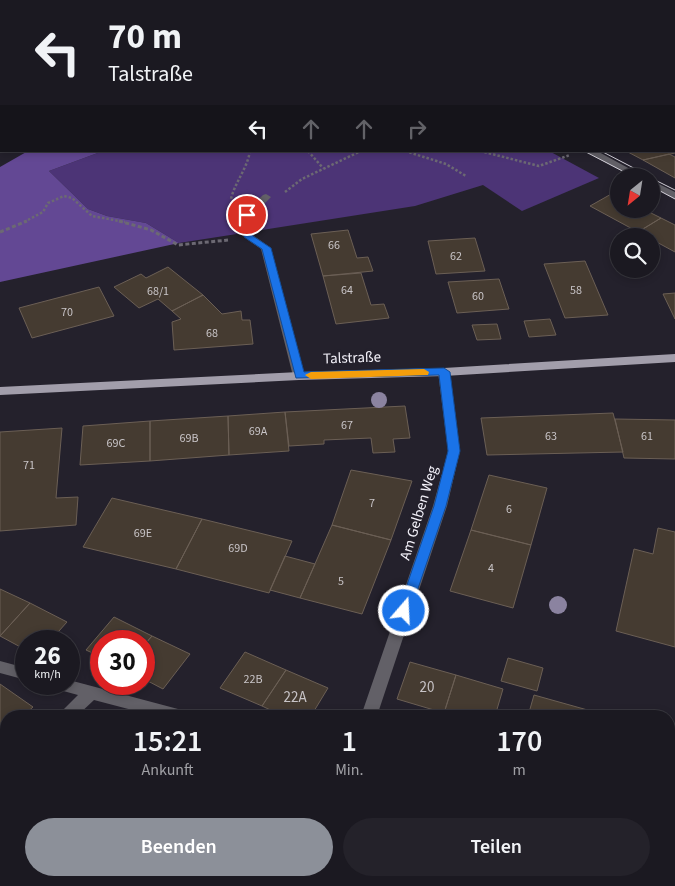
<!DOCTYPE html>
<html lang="de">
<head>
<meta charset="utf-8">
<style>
  :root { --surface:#1b1921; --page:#24222a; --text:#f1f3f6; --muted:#a0a0a5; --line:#39383f; --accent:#8c9099 }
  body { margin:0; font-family:"Source Sans 3",sans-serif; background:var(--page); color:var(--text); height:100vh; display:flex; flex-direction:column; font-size:19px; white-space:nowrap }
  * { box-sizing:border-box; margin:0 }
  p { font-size:16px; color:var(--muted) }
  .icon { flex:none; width:28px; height:28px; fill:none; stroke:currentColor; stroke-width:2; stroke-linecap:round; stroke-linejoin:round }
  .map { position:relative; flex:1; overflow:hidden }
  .details { position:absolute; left:0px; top:710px; width:675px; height:176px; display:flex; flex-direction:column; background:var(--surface); border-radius:20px 20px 0 0; box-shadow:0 2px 8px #0003,0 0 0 1px var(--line) }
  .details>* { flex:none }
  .guide { position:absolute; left:0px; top:0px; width:675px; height:152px; box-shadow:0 2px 8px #0003,0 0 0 1px var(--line); background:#1b1921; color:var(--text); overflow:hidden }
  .needle { width:32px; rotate:210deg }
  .tools { position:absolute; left:610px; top:168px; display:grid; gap:10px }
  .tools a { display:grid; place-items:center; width:50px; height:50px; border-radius:50%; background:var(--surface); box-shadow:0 2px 8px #0003,0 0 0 1px var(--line); font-size:25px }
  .speed { position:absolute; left:15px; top:630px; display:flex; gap:10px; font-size:25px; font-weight:700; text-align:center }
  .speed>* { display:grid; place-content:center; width:65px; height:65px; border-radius:50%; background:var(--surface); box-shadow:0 2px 8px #0003,0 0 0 1px var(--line); line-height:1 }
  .speed small { font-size:12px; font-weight:400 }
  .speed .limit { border:8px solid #d22; background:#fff; color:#111 }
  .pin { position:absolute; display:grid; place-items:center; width:42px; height:42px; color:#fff; margin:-21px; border:2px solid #fff; border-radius:50%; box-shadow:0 1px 5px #0007 }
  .me { position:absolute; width:55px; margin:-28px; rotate:19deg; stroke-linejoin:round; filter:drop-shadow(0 0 4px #0008) }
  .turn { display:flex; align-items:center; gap:18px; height:105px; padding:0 25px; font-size:22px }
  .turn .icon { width:65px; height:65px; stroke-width:2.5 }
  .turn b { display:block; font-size:35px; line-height:42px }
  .lanes { display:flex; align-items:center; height:48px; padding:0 25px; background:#0003; justify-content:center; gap:25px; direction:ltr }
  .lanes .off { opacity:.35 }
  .eta { display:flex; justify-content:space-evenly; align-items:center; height:85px; text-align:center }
  .eta b { font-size:30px; font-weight:600; line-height:35px }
  .cta { display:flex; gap:10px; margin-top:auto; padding:10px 25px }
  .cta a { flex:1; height:58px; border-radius:30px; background:var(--accent); color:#fff; font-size:20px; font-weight:600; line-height:58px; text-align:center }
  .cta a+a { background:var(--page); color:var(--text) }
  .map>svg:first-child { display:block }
</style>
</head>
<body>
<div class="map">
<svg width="675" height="886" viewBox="0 0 675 886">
  <rect width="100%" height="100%" fill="#24212c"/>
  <path fill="#4c3476" d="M103 151H549L599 178 522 211 483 185 415 206 179 243 146 223 107 216 88 209 49 171Z"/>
  <path fill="#634894" d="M28 151H103L49 171 88 209 107 216 146 223 179 243 0 282V167Z"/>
  <path fill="#453b31" stroke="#6b5f55" d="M674 138 675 153 643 160 626 151H674Z
    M669 154 675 157V178L643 160Z
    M613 193 619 196V209H643L661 218 638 232 590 206Z
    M661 218 675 225V252L651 239V236H646L638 232Z
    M348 230 357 258 368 257 373 271 323 276 311 234Z
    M475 238 485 271 436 274 428 241Z
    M585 261 608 315 565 318 544 264Z
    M168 267 203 295 172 311 158 299 139 308 114 287 141 274 146 278Z
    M361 273 371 305 384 304 389 318 336 324 323 276Z
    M499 279 509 309 457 313 448 282Z
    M99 287 114 316 32 338 19 308Z
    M675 293V319L663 294Z
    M203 295 222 314 241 311 242 320H250L253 344 174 350 172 322 181 319 172 311Z
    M550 319 556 335 529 337 524 321Z
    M497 324 501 339 477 340 472 325Z
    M405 406 410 438 393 439 395 452 373 453 371 438 324 440V444L289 446 285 412Z
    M285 412 289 451 229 455 228 416Z
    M613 413 623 452 487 455 481 418Z
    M228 416 229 455 150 461V421Z
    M615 419 675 420V459L624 458Z
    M150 421V461L80 465 83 426Z
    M62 428 56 498 78 497 76 525 0 531V432Z
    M351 470 412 481 391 540 332 525Z
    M489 475 547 488 531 545 471 530Z
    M112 498 202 519 176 569 83 547Z
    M202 519 292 541 269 593 176 569Z
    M332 525 391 540 362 614 300 598Z
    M658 528 675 532V647L616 631 634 549 653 554Z
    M471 530 531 545 513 608 450 591Z
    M285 556 315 564 300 598 270 590Z
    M0 589 30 603 0 636Z
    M30 603 67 622 50 641H26V650L0 636Z
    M114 617 152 636 144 645V641H101V657L86 650Z
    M152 636 190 654 163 689 144 679V645Z
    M245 652 286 670 262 706 220 688Z
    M508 658 543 668 537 691 501 681Z
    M410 662 456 675 444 713 397 699Z
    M286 670 328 688 311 716H283L262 706Z
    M456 675 503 689 495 716H455L444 713Z
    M0 684 33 707 23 716H6V729L0 725Z
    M534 695 584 709 583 716H528Z
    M584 709 609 716H583Z
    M672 731 675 732V774L669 772Z
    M6 819V864L0 859V826Z
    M0 859 6 864V880H20L14 886H0Z
    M186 880H197L205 886H181Z
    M197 880H260L256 886H205Z
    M345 880H391L401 886H341Z
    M391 880H413L409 886H401Z
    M554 880H568L580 886H552Z
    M568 880H621L618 886H580Z"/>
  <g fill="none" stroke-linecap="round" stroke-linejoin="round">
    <path stroke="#6c6973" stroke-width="2.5" stroke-dasharray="2.5 2" stroke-linecap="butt" d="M326 1H329
      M308 151 323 168
      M405 151 446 164 466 176
      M480 151 539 166 570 155
      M285 192 302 179 361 151
      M234 202 231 199C235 182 247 169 250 151
      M24 222 43 212 48 203 64 196 72 198 92 216 125 222"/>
    <path stroke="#6c6973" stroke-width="3" stroke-dasharray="4 2.5" stroke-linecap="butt" d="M119 221 151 230 178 245 228 240
      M0 232 27 221"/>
    <path fill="#626067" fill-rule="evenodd" d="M108 0H118L119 1H109Z
      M295 0H305L306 1H296Z
      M674 124H675V130H674Z
      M584 151H597L643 176H631Z
      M651 180 675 192V199L651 187Z
      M266 194 271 197 252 216 254 236 271 248 305 376 299 380 293 376 261 249 244 237 242 215 263 195Z
      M444 368 450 372 460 451 447 506 377 716H361L433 506 448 451 438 372Z
      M0 661 26 668V680L0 673Z
      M69 680 178 709 183 711 186 716H155L94 700 77 716H59L62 711 78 695 56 689 53 684H69Z
      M6 769V787L0 789V771Z
      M669 804 675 806V822L669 820Z
      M675 847V878L672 886H654L657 880H669V850Z
      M280 880H299L296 886H277Z"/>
    <path fill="#a29eab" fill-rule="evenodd" d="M675 354V362L444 376 299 380 0 395V387L299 372 444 368Z"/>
    <path stroke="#d4d1da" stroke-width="1" d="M291 0 294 1
      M307 0 310 1
      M584 151 632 176
      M601 151 649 176
      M651 178 675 190
      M651 186 675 199"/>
  </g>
  <g fill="#8b83a0">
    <circle cx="379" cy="400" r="8"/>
    <circle cx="558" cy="605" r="9"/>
  </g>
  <path fill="#1a73e8" stroke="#114b97" d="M247 212 251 215 253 236 271 248 304 372 444 368 450 372 460 451 446 506 409 615 404 617 400 615 398 611 434 506 448 451 439 375 296 378 262 249 244 237 242 215Z"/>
  <path fill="#f59e0b" d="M424 369 429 372 428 375 311 379 305 375 311 372Z"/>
  <g text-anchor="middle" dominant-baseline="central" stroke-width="5" stroke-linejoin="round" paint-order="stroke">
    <g font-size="12" fill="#c8c4c7">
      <text x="334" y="245">66</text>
      <text x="456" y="256">62</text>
      <text x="347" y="290">64</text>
      <text x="576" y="290">58</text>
      <text x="158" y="291">68/1</text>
      <text x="478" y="296">60</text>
      <text x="67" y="312">70</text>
      <text x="212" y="333">68</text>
      <text x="347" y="425">67</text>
      <text x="258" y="431">69A</text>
      <text x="551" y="436">63</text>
      <text x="647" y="436">61</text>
      <text x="189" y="438">69B</text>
      <text x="116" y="443">69C</text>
      <text x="29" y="465">71</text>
      <text x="372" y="503">7</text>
      <text x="509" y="509">6</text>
      <text x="143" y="533">69E</text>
      <text x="238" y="548">69D</text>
      <text x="491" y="568">4</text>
      <text x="341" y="581">5</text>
      <text x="253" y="679">22B</text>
    </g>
    <g font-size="15" fill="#f3f1f9" stroke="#24212c">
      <text transform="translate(352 358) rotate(-2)">Talstraße</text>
      <text transform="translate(419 513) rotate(-73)">Am Gelben Weg</text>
    </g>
    <g font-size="15" fill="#c8c4c7">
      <text x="427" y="687">20</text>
      <text x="295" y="697">22A</text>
    </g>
  </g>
</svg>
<div class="tools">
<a><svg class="needle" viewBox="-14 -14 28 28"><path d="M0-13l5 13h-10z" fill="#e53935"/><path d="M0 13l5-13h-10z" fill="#a0a0a5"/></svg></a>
<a><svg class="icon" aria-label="search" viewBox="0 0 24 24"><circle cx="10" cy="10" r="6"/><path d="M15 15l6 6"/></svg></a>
</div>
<div class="speed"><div>26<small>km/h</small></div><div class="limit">30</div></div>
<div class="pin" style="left:247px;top:215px;background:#d93025"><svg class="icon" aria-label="arrive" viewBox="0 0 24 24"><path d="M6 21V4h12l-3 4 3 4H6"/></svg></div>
<svg class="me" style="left:404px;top:611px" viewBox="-20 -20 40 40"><circle r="17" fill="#1a73e8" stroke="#fff" stroke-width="3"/><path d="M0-11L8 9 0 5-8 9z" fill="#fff"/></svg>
<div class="guide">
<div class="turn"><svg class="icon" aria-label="left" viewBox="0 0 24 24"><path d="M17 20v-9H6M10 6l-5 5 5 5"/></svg><div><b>70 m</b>Talstraße</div></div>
<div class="lanes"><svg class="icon" aria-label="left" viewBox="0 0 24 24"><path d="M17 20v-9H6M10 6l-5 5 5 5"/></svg><svg class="icon off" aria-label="ahead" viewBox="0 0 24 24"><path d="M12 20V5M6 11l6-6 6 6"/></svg><svg class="icon off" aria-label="ahead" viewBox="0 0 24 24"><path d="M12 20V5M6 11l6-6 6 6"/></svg><svg class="icon off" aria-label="right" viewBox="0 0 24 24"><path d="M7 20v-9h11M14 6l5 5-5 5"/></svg></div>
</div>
<section class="details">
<div class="eta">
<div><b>15:21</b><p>Ankunft</p></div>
<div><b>1</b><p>Min.</p></div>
<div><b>170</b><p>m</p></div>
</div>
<div class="cta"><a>Beenden</a><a>Teilen</a></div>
</section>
</div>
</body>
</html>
